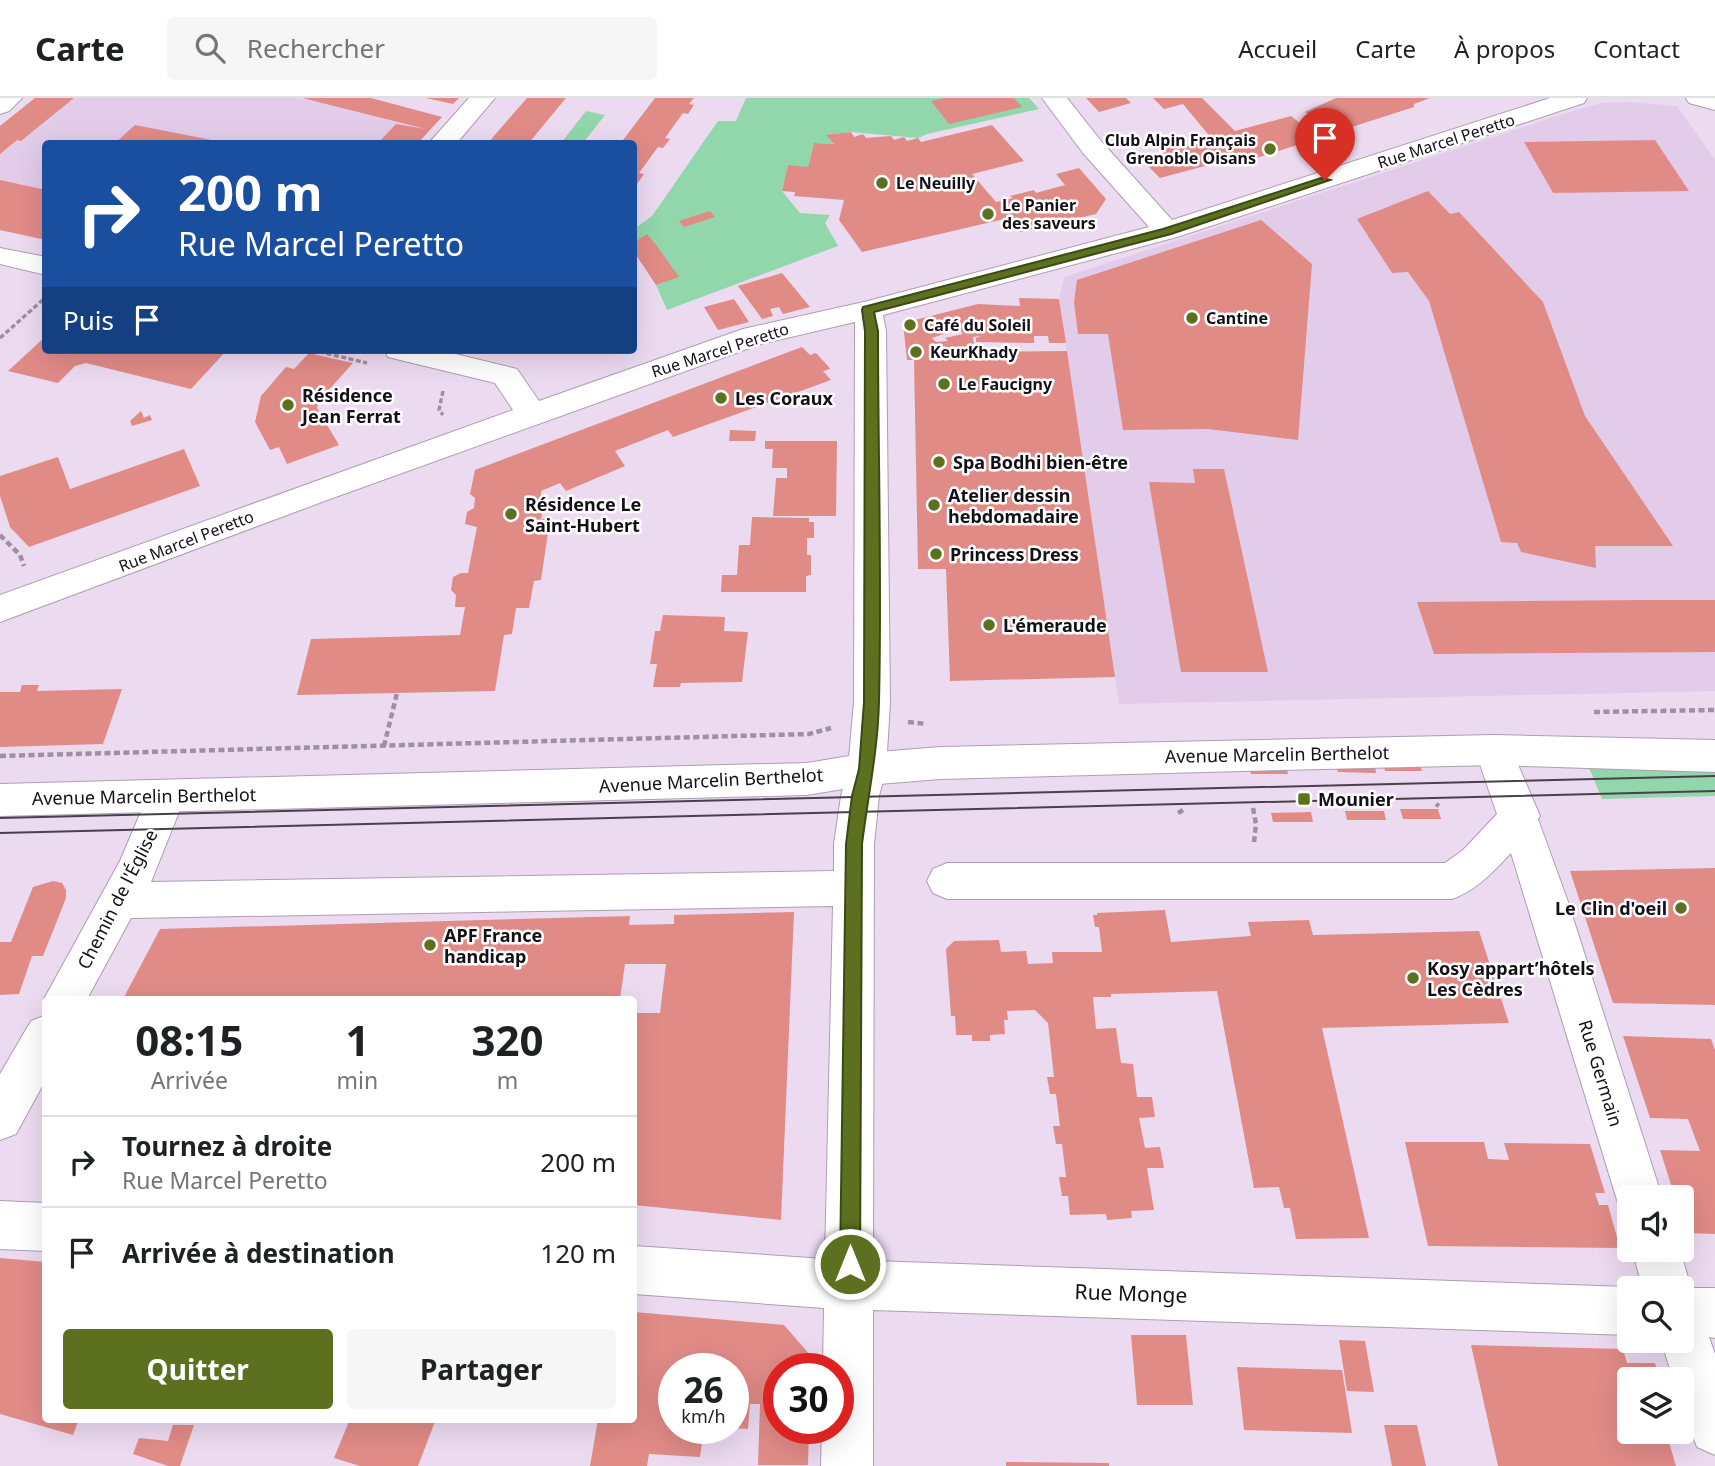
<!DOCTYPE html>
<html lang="fr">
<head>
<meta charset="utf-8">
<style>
  :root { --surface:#fff; --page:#f6f6f6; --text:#202124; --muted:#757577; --line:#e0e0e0; --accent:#5d701f }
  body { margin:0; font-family:"Noto Sans",sans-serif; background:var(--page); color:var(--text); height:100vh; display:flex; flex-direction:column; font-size:26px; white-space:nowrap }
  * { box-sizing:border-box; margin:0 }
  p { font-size:23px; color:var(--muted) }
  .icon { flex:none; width:38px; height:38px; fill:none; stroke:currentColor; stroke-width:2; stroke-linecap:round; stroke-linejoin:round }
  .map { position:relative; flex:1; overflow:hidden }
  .details { position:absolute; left:42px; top:898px; width:595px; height:427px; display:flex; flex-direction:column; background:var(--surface); border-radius:7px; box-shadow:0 7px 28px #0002 }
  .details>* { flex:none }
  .hud { position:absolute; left:42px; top:42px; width:595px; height:214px; border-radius:7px; box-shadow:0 7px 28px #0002; background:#1a4fa0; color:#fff; overflow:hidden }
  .tools { position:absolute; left:1617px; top:1087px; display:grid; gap:14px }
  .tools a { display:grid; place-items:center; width:77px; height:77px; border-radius:7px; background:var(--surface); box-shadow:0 7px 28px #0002; font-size:35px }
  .speed { position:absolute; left:658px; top:1255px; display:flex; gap:14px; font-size:35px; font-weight:700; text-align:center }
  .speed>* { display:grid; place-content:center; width:91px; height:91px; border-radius:50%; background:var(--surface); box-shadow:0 7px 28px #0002; line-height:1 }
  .speed small { font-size:18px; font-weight:400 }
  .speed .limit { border:10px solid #d22; background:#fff; color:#111 }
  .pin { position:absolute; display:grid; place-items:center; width:60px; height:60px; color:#fff; margin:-72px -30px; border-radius:50% 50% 50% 0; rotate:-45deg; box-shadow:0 0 7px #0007 }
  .pin .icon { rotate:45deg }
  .me { position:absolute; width:77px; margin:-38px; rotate:0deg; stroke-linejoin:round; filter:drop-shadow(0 0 5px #0008) }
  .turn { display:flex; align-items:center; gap:24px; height:147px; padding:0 21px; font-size:32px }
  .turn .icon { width:91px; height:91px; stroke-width:2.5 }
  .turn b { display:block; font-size:49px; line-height:60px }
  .then { display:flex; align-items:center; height:66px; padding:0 21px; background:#0003; gap:14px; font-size:26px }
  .eta { display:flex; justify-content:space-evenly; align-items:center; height:119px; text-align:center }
  .eta b { font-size:42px; font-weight:700; line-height:49px }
  .button { display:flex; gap:14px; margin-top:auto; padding:14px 21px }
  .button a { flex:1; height:80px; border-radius:7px; background:var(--accent); color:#fff; font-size:28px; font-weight:700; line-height:80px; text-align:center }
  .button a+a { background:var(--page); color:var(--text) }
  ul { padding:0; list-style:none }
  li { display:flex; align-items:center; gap:21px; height:91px; padding:0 21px; border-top:2px solid var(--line) }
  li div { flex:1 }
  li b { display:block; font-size:26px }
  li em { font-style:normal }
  header { display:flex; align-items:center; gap:42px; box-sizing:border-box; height:98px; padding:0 35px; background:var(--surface); border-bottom:2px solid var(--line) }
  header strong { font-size:33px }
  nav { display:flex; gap:38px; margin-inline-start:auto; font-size:24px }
  .search { width:490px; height:63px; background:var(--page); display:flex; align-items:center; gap:18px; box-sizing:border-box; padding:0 24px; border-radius:7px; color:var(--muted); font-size:26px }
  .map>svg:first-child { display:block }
</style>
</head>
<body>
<header>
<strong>Carte</strong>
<div class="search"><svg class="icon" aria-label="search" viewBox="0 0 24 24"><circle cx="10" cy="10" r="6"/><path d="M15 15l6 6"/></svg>Rechercher</div>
<nav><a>Accueil</a><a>Carte</a><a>À propos</a><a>Contact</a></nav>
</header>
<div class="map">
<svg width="1715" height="1368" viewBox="0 0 1715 1368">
  <rect width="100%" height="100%" fill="#ecdaf1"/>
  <path fill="#e2cce9" d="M35 0H296L357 12 429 32 417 46H46L45 142 0 132V28Z
    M1628 4 1677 8 1715 62V593L1119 606 1059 201 1064 179 1582 10 1602 5Z"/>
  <path fill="#91d7ab" d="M746 0H1029L1039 11 927 36 918 40 851 34 827 37 834 46 814 45 808 69 788 68 782 93 800 115 830 117 825 125 838 148 667 212 656 187 678 179 647 136 634 144V131L652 118 718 23H736Z
    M586 13 605 17 583 45H561Z
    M1587 665 1715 668V698L1602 701Z"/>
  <path fill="#e18b87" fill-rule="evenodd" d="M35 0H74L21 43 17 42 0 56V28Z
    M302 0H371L442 19 417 46H377L396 26 426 31Z
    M426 0H459L453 6Z
    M527 0H566L528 46H487Z
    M655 0H694L689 6 694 7 688 16 683 15 665 40 670 41 663 50 658 49 639 75 644 76 637 86 634 85V46H620Z
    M945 0H1014L1022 9 949 26 931 3Z
    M1086 0H1126L1131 5 1099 14Z
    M1153 0H1202L1235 33 1291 18 1319 40 1241 65 1231 61 1160 80 1141 61 1166 54 1163 50 1175 47 1178 51 1212 41 1183 6 1164 11Z
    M1336 0H1430L1414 6V9L1333 35 1305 14Z
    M135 27 222 44V46H114Z
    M992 27 1024 63 972 76 996 104 1013 100 1010 98 1034 92 1036 95 1065 87 1056 76 1079 70 1106 101 1096 116 1020 134 1009 120 862 154 839 122 844 102 794 98 795 94 782 93 788 67 808 69 814 45 834 46 826 37 851 34 854 39 863 36 866 40 891 38 894 42 904 39 907 43 918 40 921 44Z
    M1655 42 1689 93 1553 95 1524 44Z
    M0 82 46 92V142L0 132Z
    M1428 93 1450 116 1459 114 1543 204 1585 318 1673 448H1595L1596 470 1521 454 1517 445 1501 444 1429 203 1408 174 1392 175 1357 121Z
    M710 113 715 119 684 129 679 123Z
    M1261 122 1312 166 1298 342 1208 331 1123 332 1108 236H1078L1074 204 1077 182Z
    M647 136 657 148 679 179 656 187 634 154V144Z
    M782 175 810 209 783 216 779 209 770 211 773 218 762 221 738 188Z
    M1019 200 1059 201 1066 245H1049L1048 238H1034V245L976 244V240L981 238 973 239 975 254 1067 253 1115 579 950 583 946 471H918L914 262H907L903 225 978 206 1020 208ZM959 231 963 236 945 240 948 243 936 244 932 240Z
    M734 201 749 224 718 232 704 209Z
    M46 238V252H227L191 291 86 265 75 268 58 285 8 273Z
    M802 249 810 257 816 255 828 268 830 271 823 273 831 282 673 339 668 332 615 353 625 368 566 393 560 385 541 393V398H546L541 421H550L541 482 534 483 529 510H516L512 536 504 537 495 593 297 597 311 541 460 537 465 509H455L456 497 451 492 453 479 461 475H468L477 429 465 426 467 414 474 410 475 400 470 396 475 372Z
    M309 255 353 265 318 304 317 310 339 347 287 366 279 349 270 352 255 324 261 298 286 269 294 271Z
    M141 313 144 320 150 317 152 322 132 328 130 323Z
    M730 332 756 333 755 343H729Z
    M765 343H837L836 418H773L776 380H787V370H772L773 351H765Z
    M184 351 200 388 29 449 10 429 0 398V378L58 359 70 391Z
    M1193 371H1224L1268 574H1181L1149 384 1195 385Z
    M752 419 809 420V424H814V440H807V457H811V477L806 478V494H721L722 477H737L739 447H750Z
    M1646 502H1715V554L1434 556 1417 504Z
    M663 517 725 519 724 533 748 534 742 584 681 585 680 589H653L657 566H650L655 533H660Z
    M22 587H39L37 593 122 591 103 646 0 649V594H20Z
    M1383 664H1419L1422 673H1385Z
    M1335 666H1375L1376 675 1338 674Z
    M1249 667H1286L1288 676H1251Z
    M1400 711H1438L1441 721H1403Z
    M1345 713H1384L1386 722H1347Z
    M1311 714 1313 724H1273L1271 715Z
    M1715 770V907L1613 905 1570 773Z
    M53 783 62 785 66 792V800L43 858H32L19 896 0 897V844H11L33 789Z
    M1165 812 1171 844 1251 838 1248 824 1309 822 1313 837 1479 833 1509 925 1322 930 1369 1140 1296 1141 1290 1110H1284L1279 1089 1254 1090 1217 893 1111 896V899H1093L1096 931 1116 930 1121 965 1133 966 1137 999H1152L1155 1019 1139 1020 1145 1050 1160 1049 1164 1070H1147L1154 1112 1131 1113 1132 1120 1107 1122 1106 1116 1070 1117 1068 1098H1062L1059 1079H1066L1062 1046H1056L1053 1028H1060L1056 996H1050L1047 979H1054L1048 925 1035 912 1007 913 1008 922H1004L1005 936 990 937V943H972V937H956L955 918H951L946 851 954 843 999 842 1001 854 1026 853 1028 866 1053 865 1052 854H1102L1099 829H1095L1093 817H1097V815Z
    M794 814 781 1122 634 1107V915H660L666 866H625L620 901H123L160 831 630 818 629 827 674 826V817Z
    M1623 938 1711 941 1715 952V1136L1687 1135 1682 1118V1099H1675L1660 1052 1700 1053 1688 1021 1650 1020Z
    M1405 1044H1484L1488 1061 1509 1062 1504 1045 1590 1046 1605 1095H1595L1599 1107H1608L1620 1150 1428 1148Z
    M0 1160 46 1164V1321H79L73 1337 0 1316Z
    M634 1214 784 1227 811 1258V1270H779V1330H809L808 1367H758L760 1306H750L748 1331 733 1330V1270H674V1330H704L700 1359 649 1356 647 1368H590L598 1321H634Z
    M1131 1237H1186L1193 1307H1137Z
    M1339 1242 1365 1243 1374 1294 1347 1293Z
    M1471 1247 1623 1251 1627 1265H1655L1660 1281H1629V1334H1666L1676 1368H1498Z
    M1237 1269 1342 1272 1352 1335 1244 1332Z
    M350 1321H436L418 1368H360L334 1360Z
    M173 1327H194L180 1368H168L133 1356 139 1340 168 1343Z
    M1384 1327H1417L1426 1368H1392Z
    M1006 1364 1109 1365V1368H1006Z"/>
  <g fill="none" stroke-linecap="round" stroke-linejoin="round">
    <defs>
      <path id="minor" d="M0 0H22L9 13 0 16Z
        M469 0H495L456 46H428Z
        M1042 0H1067L1101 43 1172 122 1550 0H1587L1584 5 1177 139 883 217 886 233 890 604 886 671 879 698 874 746 873 1163 1629 1189 1633 1190H1629V1237L873 1212V1368H821L822 1330H838V1270H823L824 1210 634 1196V1148L825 1161 833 808 131 820 87 901H46V905L44 901 120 763 152 688 166 683 180 688 185 699 151 784 834 773V746L841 698 848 671 854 604 855 224 761 246 330 401 0 524V497L513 312 495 285 388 259 384 252H439L517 271 539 303 743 231 868 203 1149 129 1083 55Z
        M1686 0H1715V12L1689 5Z
        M0 150 46 159V177L0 166Z
        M1494 637 1507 641 1540 718 1538 721 1567 801 1662 1099H1629V1118L1622 1116 1616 1099 1511 755C1493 774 1477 792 1452 801H947L933 795 927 783 933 771 947 765H1445L1463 752 1497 716 1475 652 1481 641Z
        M46 917V981L16 1036 0 1042V976L31 923Z
        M0 1103 46 1105V1153L0 1151Z
        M1632 1152H1680L1691 1190H1715V1240L1709 1239 1715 1256V1357L1697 1349 1682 1308V1281H1673L1661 1242H1682V1190H1643Z"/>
      <path id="major" d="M1494 637 1715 642V674L1494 667 1281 672 940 681 867 687 807 697 0 718V686L807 665 867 655 940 649Z"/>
    </defs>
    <use href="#minor" stroke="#ae9db3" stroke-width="2"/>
    <use href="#major" stroke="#ae9db3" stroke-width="2"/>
    <path stroke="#9e90a2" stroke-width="3.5" stroke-dasharray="5 2.5" stroke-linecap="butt" d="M0 240 46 199
      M312 252 367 265
      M443 293 439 312 443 317"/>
    <path stroke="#9e90a2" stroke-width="4.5" stroke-dasharray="6 3.5" stroke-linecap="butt" d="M0 437 20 457 24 468
      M1594 614 1715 612
      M908 624 927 626
      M384 648 397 595
      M0 658 809 636 831 630
      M1436 706 1439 708
      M1253 710 1256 726 1254 744
      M1178 715 1183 712"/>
    <use href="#minor" fill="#fff" fill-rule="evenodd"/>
    <use href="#major" fill="#fff" fill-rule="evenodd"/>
    <path stroke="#48404b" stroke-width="2" d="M0 720 1715 678
      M0 735 1715 693"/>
  </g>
  <path fill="#5d701f" stroke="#3c4914" stroke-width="2" d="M1321 80 1330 82 1171 136 874 214 878 233C878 356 882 480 879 603 878 651 868 698 862 746L860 1166 857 1173 850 1175 843 1173 840 1166 846 746 852 698 859 671 864 604 865 233 862 212 863 209 1163 131Z"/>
  <g fill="#5d701f" stroke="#fff" stroke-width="2.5">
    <circle cx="1270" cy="51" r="7"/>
    <circle cx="882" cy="85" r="7"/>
    <circle cx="988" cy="116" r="7"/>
    <circle cx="1192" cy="220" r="7"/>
    <circle cx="910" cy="227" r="7"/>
    <circle cx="916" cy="254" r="7"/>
    <circle cx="944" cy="286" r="7"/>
    <circle cx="721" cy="300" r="7"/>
    <circle cx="288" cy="307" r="7"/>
    <circle cx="939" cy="364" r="7"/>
    <circle cx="934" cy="407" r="7"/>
    <circle cx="511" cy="416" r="7"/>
    <circle cx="936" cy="456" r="7"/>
    <circle cx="989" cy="527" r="7"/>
    <rect x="1297" y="694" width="14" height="14" rx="3.5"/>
    <circle cx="1681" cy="810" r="7"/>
    <circle cx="430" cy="847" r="7"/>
    <circle cx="1413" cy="880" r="7"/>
  </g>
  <g text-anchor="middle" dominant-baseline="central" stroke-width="5" stroke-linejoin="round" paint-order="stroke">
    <g font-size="16" font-weight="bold" fill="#150f17" stroke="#fff" text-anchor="start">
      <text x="1256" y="42" text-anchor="end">Club Alpin Français<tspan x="1256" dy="18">Grenoble Oisans</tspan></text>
      <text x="896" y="85">Le Neuilly</text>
      <text x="1002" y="107">Le Panier<tspan x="1002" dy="18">des saveurs</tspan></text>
      <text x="1206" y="220">Cantine</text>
      <text x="924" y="227">Café du Soleil</text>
      <text x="930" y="254">KeurKhady</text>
      <text x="958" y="286">Le Faucigny</text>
    </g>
    <g font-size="16" fill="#150f17" stroke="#fff">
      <text transform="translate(1446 43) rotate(-18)">Rue Marcel Peretto</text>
      <text transform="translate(720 252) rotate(-18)">Rue Marcel Peretto</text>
      <text transform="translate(186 443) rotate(-21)">Rue Marcel Peretto</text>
    </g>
    <g font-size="18" font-weight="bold" fill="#150f17" stroke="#fff" text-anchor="start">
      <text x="302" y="297">Résidence<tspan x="302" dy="21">Jean Ferrat</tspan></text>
      <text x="735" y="300">Les Coraux</text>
      <text x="953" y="364">Spa Bodhi bien-être</text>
      <text x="948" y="397">Atelier dessin<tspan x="948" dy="21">hebdomadaire</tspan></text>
      <text x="525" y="406">Résidence Le<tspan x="525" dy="21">Saint-Hubert</tspan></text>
      <text x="950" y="456">Princess Dress</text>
      <text x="1003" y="527">L'émeraude</text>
      <text x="1318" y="701">Mounier</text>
      <text x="1667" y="810" text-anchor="end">Le Clin d'oeil</text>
      <text x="444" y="837">APF France<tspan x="444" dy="21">handicap</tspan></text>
      <text x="1427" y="870">Kosy appart’hôtels<tspan x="1427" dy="21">Les Cèdres</tspan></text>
    </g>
    <g font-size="18" fill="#150f17" stroke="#fff">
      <text transform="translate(1277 656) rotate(-1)">Avenue Marcelin Berthelot</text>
      <text transform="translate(711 682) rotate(-3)">Avenue Marcelin Berthelot</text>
      <text transform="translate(144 698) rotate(-1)">Avenue Marcelin Berthelot</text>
      <text transform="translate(117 801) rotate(-63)">Chemin de l'Église</text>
      <text transform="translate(1601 975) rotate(73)">Rue Germain</text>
    </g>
    <g font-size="21" fill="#150f17" stroke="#fff">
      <text transform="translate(1131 1195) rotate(2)">Rue Monge</text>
    </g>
  </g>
</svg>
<div class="tools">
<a><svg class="icon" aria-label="sound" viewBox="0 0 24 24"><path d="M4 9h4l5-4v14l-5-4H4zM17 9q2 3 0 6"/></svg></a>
<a><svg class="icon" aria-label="search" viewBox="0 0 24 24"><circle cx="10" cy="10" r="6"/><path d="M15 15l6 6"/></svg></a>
<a><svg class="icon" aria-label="layers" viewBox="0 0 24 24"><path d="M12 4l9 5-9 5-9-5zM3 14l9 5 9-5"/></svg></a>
</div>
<div class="speed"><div>26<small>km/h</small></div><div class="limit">30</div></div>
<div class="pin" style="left:1325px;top:82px;background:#d93025"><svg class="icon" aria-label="arrive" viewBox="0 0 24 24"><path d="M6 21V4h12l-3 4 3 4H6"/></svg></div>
<svg class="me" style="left:850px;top:1166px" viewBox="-20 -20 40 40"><circle r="17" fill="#5d701f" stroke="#fff" stroke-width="3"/><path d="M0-11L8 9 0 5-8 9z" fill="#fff"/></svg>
<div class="hud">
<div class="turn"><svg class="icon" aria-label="right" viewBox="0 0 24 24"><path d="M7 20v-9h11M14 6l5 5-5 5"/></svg><div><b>200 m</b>Rue Marcel Peretto</div></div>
<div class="then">Puis<svg class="icon" aria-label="arrive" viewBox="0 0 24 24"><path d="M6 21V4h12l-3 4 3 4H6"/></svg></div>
</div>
<section class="details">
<div class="eta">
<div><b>08:15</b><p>Arrivée</p></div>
<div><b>1</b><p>min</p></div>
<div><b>320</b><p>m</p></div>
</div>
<ul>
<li><svg class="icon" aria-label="right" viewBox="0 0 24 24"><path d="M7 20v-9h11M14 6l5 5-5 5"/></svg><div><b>Tournez à droite</b><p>Rue Marcel Peretto</p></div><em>200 m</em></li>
<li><svg class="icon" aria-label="arrive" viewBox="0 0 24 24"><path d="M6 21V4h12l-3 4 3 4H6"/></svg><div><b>Arrivée à destination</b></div><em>120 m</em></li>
</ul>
<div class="button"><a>Quitter</a><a>Partager</a></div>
</section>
</div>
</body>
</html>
